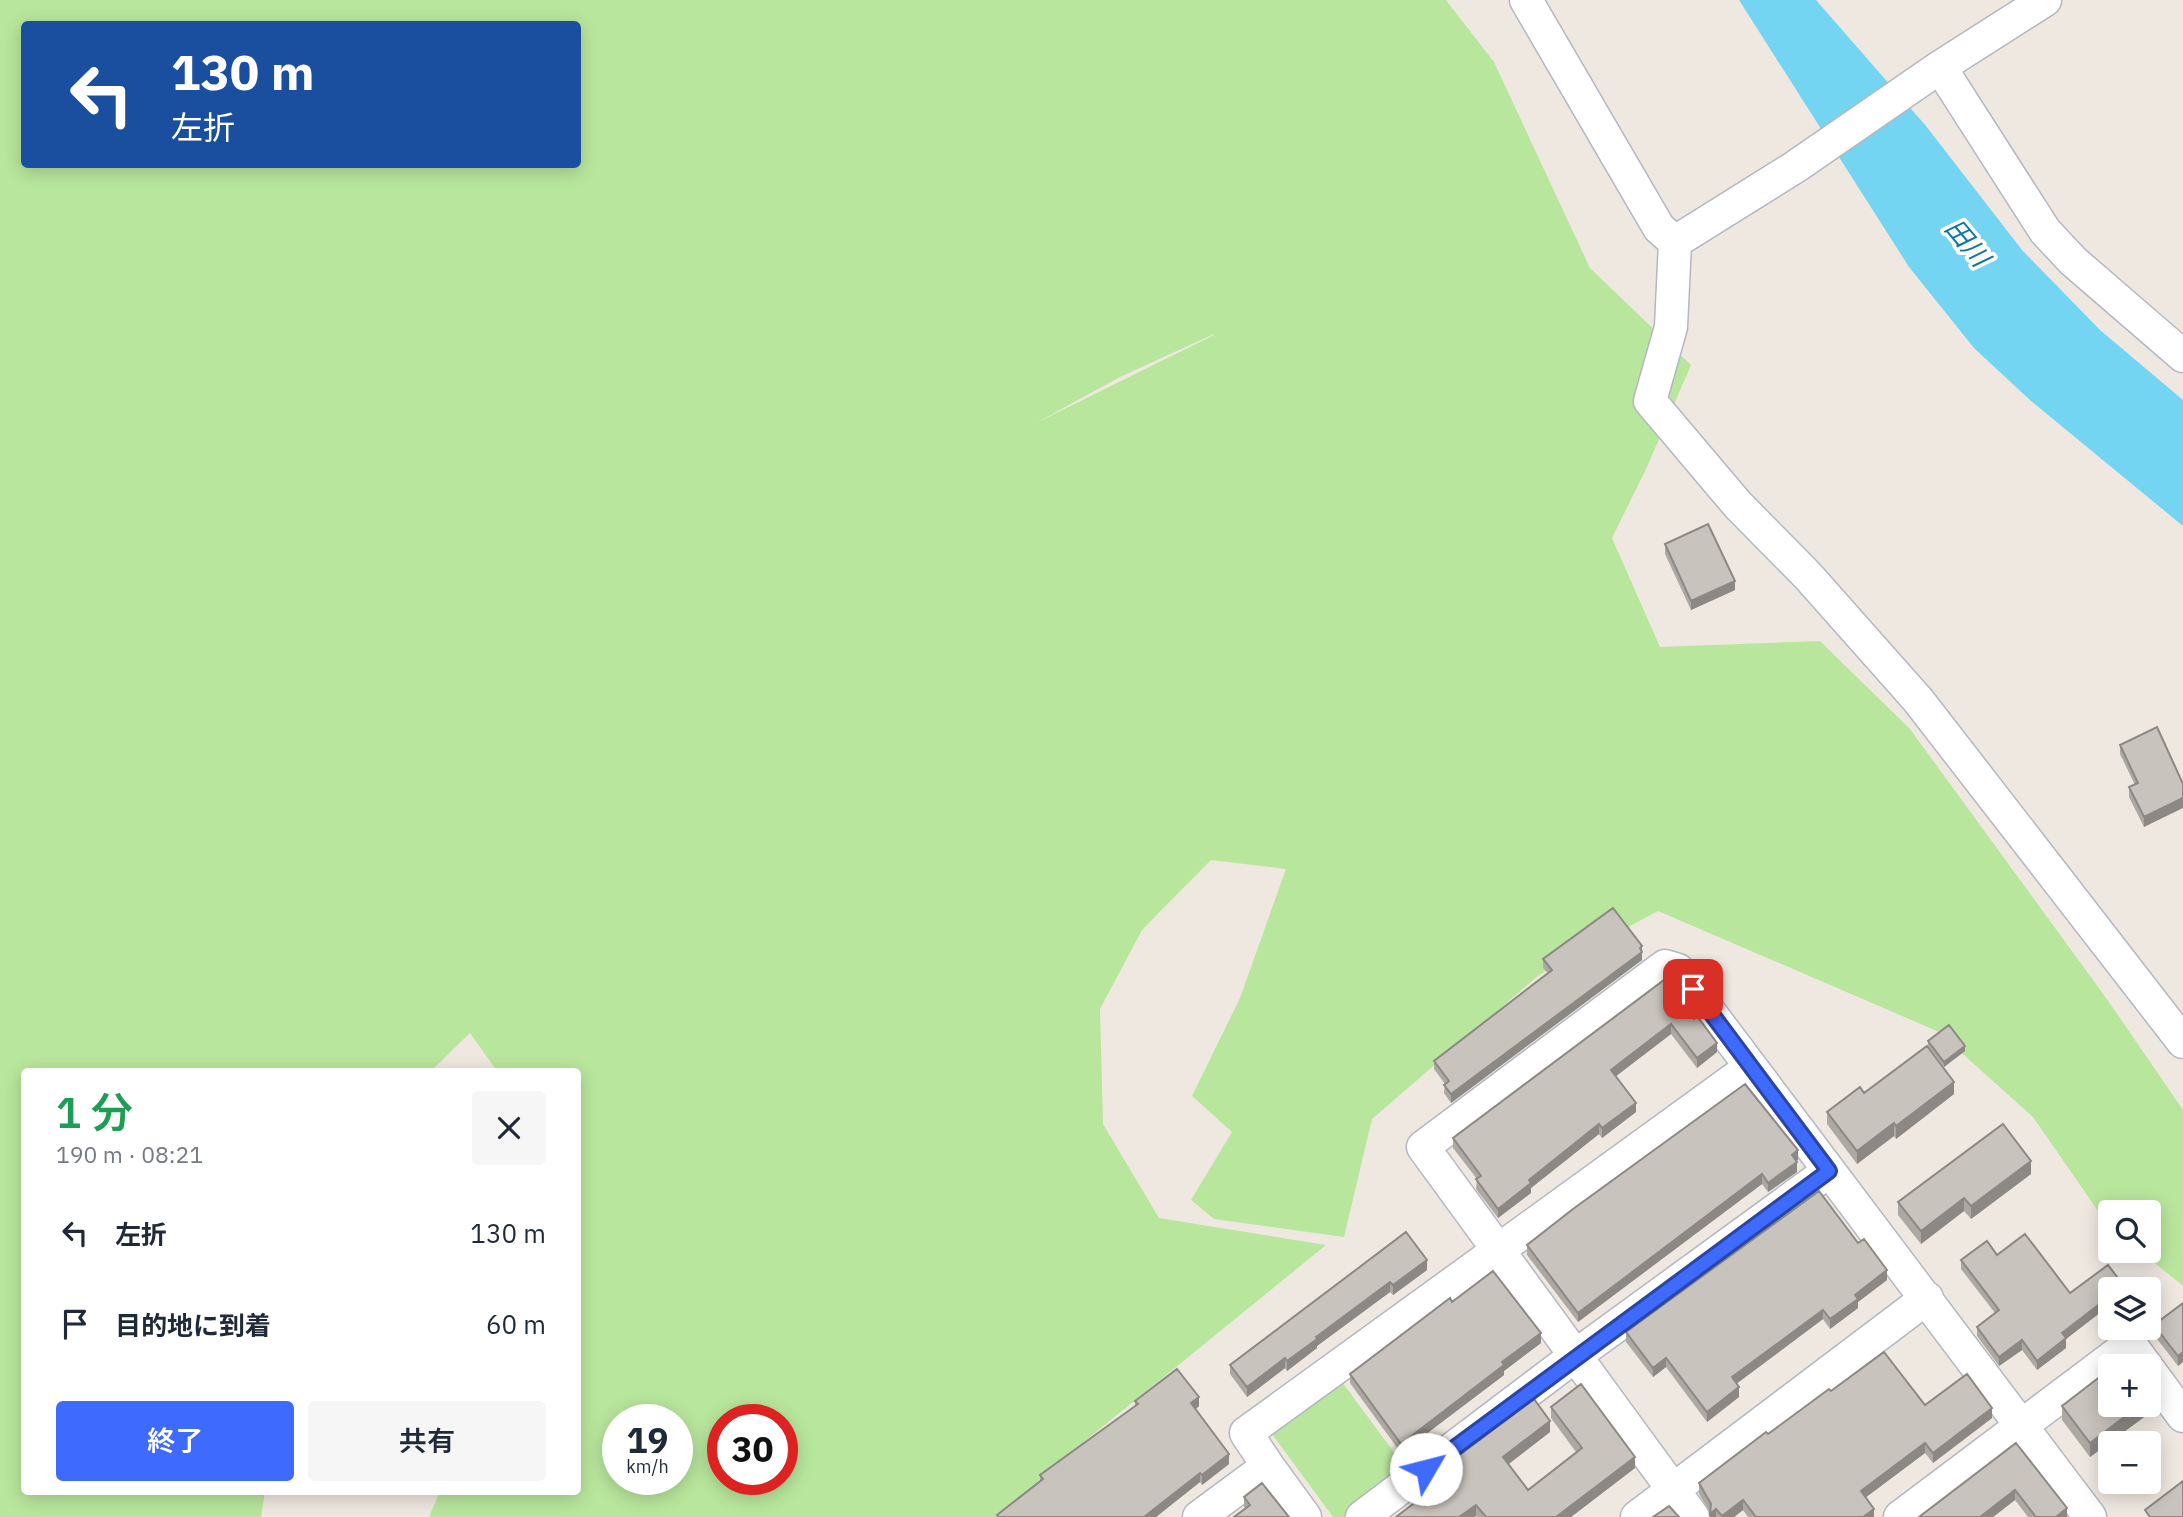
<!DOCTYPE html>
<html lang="ja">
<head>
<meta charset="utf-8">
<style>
  :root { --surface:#fff; --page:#f6f6f7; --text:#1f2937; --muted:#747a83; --accent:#3f6afe }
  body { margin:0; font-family:"IBM Plex Sans","Noto Sans JP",sans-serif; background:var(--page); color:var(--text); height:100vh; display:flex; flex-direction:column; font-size:26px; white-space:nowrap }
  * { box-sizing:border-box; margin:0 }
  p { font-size:23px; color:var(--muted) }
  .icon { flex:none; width:38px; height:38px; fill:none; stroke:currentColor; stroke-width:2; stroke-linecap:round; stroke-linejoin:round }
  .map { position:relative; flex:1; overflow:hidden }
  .details { position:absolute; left:21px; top:1068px; width:560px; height:427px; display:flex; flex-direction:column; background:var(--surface); border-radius:7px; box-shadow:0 4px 18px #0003 }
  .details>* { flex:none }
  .guide { position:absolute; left:21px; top:21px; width:560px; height:147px; border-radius:7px; box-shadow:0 4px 18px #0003; background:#1a4fa0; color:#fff; overflow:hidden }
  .controls { position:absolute; left:2098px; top:1200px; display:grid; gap:14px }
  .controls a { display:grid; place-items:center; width:63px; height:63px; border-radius:7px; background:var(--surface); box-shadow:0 4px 18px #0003; font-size:35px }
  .speed { position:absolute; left:602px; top:1404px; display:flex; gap:14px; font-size:35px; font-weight:700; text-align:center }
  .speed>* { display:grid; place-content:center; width:91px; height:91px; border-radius:50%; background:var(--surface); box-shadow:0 4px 18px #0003; line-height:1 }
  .speed small { font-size:18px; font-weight:400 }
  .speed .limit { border:10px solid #d22; background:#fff; color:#111 }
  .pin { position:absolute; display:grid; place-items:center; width:60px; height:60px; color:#fff; margin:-30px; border-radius:14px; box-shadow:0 4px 10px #0006 }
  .me { position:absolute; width:77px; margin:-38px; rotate:53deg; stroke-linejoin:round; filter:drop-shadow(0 0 5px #0008) }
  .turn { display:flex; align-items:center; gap:24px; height:147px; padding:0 35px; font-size:32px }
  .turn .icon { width:91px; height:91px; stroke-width:2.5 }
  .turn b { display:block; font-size:49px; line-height:60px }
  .round { display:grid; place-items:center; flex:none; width:74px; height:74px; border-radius:7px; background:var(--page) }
  .head { display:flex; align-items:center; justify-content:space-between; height:119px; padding:0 35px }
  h1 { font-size:42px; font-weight:600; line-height:52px; color:#1e9e55 }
  .cta { display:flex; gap:14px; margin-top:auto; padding:14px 35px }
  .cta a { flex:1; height:80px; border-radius:7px; background:var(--accent); color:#fff; font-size:28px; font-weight:600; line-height:80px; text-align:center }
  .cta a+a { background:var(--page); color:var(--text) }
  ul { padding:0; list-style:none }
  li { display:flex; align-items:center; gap:21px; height:91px; padding:0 35px }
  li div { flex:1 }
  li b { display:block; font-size:26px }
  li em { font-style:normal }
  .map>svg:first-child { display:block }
</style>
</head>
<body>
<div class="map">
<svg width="2183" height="1517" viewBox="0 0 2183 1517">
  <rect width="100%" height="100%" fill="#efe8e1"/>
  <path fill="#b9e69d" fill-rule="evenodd" d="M0 0H1446L1494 62 1590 268 1691 365 1647 467 1612 538 1660 647 1820 641 1910 729 2109 1002 2183 1110V1286L2140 1251H2149V1213H2110V1227L2107 1224 2033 1117 1937 1031 1658 911 1539 975 1372 1119 1344 1237 1214 1219 1191 1200 1232 1132 1192 1096 1240 998 1286 869 1211 860 1142 930 1100 1009 1103 1124 1159 1218 1326 1245 1085 1441 997 1517H429L440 1491H578V1156L581 1144 578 1141V1071H497L470 1033 431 1071H24V1491H265L261 1517H0ZM24 24H578V164H24ZM1214 334V335L1036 423 1120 377ZM618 1419H677V1479H618ZM723 1419H782V1479H723Z
    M1342 1382 1407 1470 1343 1517H1333L1272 1434Z"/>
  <path fill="#73d5f2" d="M1739 0H1816L1926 126 2022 250 2100 330 2183 400V526L2031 401 1974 348 1909 267Z"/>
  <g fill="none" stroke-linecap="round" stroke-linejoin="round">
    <defs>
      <path id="minor" d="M1526 0 1659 228 1675 242
        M2045 0 1940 67 1795 167 1675 242 1671 327 1650 401 1738 505 1808 576 1918 700 2183 1042
        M1940 67 2045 231 2073 261 2183 356
        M2149 1370 2183 1416
        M1268 1466 1246 1433 1751 1067
        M1199 1517 1268 1466 1305 1517
        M1362 1517 1575 1356 1829 1171
        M1637 1517 1927 1298
        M1693 1517 1423 1147 1665 966 1678 970 2090 1517
        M1900 1517 2130 1344 2147 1367"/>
    </defs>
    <use href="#minor" stroke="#b4b7c1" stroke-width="35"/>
    <use href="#minor" stroke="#fff" stroke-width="32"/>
  </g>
  <path fill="#aca8a2" d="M1665 544 1735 590 1691 610 1665 554Z
    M2120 745 2183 784 2144 827 2129 797V787L2135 785 2120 754Z
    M1642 946V960L1451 1103 1444 1093 1445 1084 1434 1069V1061L1548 973 1543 968V959Z
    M1664 980 1717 1052 1697 1068 1671 1034 1616 1076 1636 1112 1602 1138 1599 1134 1531 1188V1193L1498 1218 1476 1189 1477 1179 1453 1148V1138Z
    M1928 1041 1965 1051 1944 1067 1928 1046Z
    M1864 1093 1954 1094 1896 1139 1894 1136 1857 1164 1827 1124V1112Z
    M1798 1160 1796 1161 1797 1172 1768 1192 1762 1184 1578 1322 1527 1255V1245Z
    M2031 1174 1971 1219 1964 1211 1921 1244 1898 1215V1202Z
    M1406 1232 1427 1270 1393 1295 1390 1292 1317 1346V1348L1287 1371 1285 1368 1247 1397 1230 1374V1365Z
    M2025 1234 2070 1293 2108 1265 2124 1286V1290H2110V1305L2066 1339V1348L2037 1370 2022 1350 1999 1366 1977 1336V1327L1995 1313 1961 1269V1260L1987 1241 1997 1255Z
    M1858 1243 1887 1280 1858 1302V1308L1830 1329 1823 1319 1736 1384 1739 1397 1707 1422 1666 1367 1653 1377 1626 1342V1332Z
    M1452 1302 1541 1343 1504 1371V1375L1401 1453 1350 1383V1374Z
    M2183 1303V1362L2178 1366 2154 1335V1325Z
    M1831 1391 1925 1405 1992 1418 1933 1463 1925 1453 1866 1497 1874 1517H1748L1743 1510 1734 1517H1710V1512L1699 1494V1483Z
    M1135 1401 1199 1406 1196 1409 1229 1464 1202 1485 1200 1482 1156 1517H997V1515L1040 1481V1475L1135 1406Z
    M2062 1406 2155 1409 2090 1457 2062 1420Z
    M1551 1407 1635 1468 1571 1517H1477L1476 1516 1474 1517H1396L1451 1476 1449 1474V1463L1550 1432 1509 1464 1528 1490 1576 1452 1551 1418Z
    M2016 1443 2067 1517H2028L2015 1500 1993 1517Z
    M1244 1497 1289 1517 1245 1508 1244 1507Z"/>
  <path fill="#8c8884" d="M1735 581V590L1691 610V601Z
    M2183 798V808L2144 827V817Z
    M1642 946V960L1451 1103V1094Z
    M1671 1024V1034L1611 1080V1070Z
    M1717 1043V1052L1697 1068V1058Z
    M1965 1046V1051L1944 1067V1062Z
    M1954 1082V1094L1896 1139V1126Z
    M1636 1103V1112L1602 1138V1128Z
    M1894 1123V1136L1857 1164V1151Z
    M1599 1124V1134L1531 1188V1193L1498 1218V1209L1529 1180Z
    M1798 1150V1160L1792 1165V1155Z
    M2031 1161V1174L1971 1219V1206Z
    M1797 1162V1172L1768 1192V1183Z
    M1762 1174V1184L1578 1322V1313Z
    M1964 1198V1211L1921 1244V1231Z
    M1427 1260V1270L1393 1295V1285Z
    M1887 1270V1280L1858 1302V1308L1830 1329V1319L1855 1295Z
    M1390 1282V1292L1317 1346V1348L1287 1371V1361L1316 1337Z
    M2110 1296V1305L2066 1339V1348L2037 1370V1361L2062 1333Z
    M1823 1310V1319L1732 1387V1377Z
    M1541 1333V1343L1504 1371V1375L1401 1453V1444L1502 1362Z
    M2022 1340V1350L1999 1366V1357Z
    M2183 1352V1362L2178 1366V1356Z
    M1285 1358V1368L1247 1397V1387Z
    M1666 1358V1367L1653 1377V1368Z
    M1739 1387V1397L1707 1422V1412Z
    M2155 1394V1409L2090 1457V1443L2140 1405H2149V1399Z
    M1199 1397V1406L1191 1412V1403Z
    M1992 1408V1418L1933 1463V1453Z
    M1550 1421V1432L1503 1468V1457Z
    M1925 1443V1453L1861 1501V1491Z
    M1229 1454V1464L1202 1485V1475Z
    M1635 1457V1468L1571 1517H1556Z
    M1200 1473V1482L1156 1517H1144Z
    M2015 1490V1500L1993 1517H1980Z
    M1743 1500V1510L1734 1517H1722Z
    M1476 1505V1516L1474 1517H1459Z
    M2067 1508V1517H2056Z
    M1716 1509V1517H1710V1514Z
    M1874 1509V1517H1863Z"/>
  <path fill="#c8c3bc" stroke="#8c8884" stroke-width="2" d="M1708 524 1735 581 1691 601 1665 544Z
    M2157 727 2183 784V798L2144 817 2129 787 2138 783 2120 745Z
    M1613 908 1642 946 1640 948 1642 952 1451 1094 1444 1085 1449 1081 1434 1061 1552 970 1543 959Z
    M1664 980 1694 1019 1697 1016 1717 1043 1697 1058 1671 1024 1611 1070 1636 1103 1602 1128 1599 1124 1529 1180 1531 1183 1498 1209 1476 1179 1481 1176 1453 1138Z
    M1949 1025 1965 1046 1944 1062 1928 1041Z
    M1927 1046 1954 1082 1896 1126 1894 1123 1857 1151 1827 1112 1860 1087 1864 1093Z
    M1745 1084 1798 1150 1792 1155 1797 1162 1768 1183 1762 1174 1578 1313 1527 1245 1573 1209Z
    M2003 1124 2031 1161 1971 1206 1964 1198 1921 1231 1898 1202Z
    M1819 1191 1858 1243 1864 1239 1887 1270 1855 1295 1858 1299 1830 1319 1823 1310 1732 1377 1739 1387 1707 1412 1666 1358 1653 1368 1626 1332Z
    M1406 1232 1427 1260 1393 1285 1390 1282 1316 1337 1317 1339 1287 1361 1285 1358 1247 1387 1230 1365Z
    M2025 1234 2070 1293 2108 1265 2124 1286 2119 1290H2110V1296L2062 1333 2066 1338 2037 1361 2022 1340 1999 1357 1977 1327 1999 1310 1961 1260 1987 1241 1997 1255Z
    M1493 1271 1541 1333 1502 1362 1504 1365 1401 1444 1350 1374 1450 1298 1452 1302Z
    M2183 1303V1352L2178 1356 2154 1325Z
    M1884 1352 1925 1405 1967 1374 1992 1408 1933 1453 1925 1443 1861 1491 1874 1509 1863 1517H1756L1743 1500 1722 1516 1716 1509 1710 1514 1711 1504 1699 1483 1766 1432 1768 1434 1829 1389 1831 1391Z
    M2127 1357 2135 1367H2114Z
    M1177 1369 1199 1397 1191 1403 1229 1454 1202 1475 1200 1473 1144 1517H999L997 1515 1043 1479 1040 1475 1138 1404 1135 1401Z
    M2110 1369V1405H2140L2090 1443 2062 1406Z
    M1581 1384 1635 1457 1556 1517H1486L1476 1505 1459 1517H1396L1456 1471 1449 1463 1534 1399 1550 1421 1503 1457 1528 1490 1582 1448 1551 1407Z
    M2149 1386 2155 1394 2149 1399Z
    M2016 1443 2067 1508 2056 1517H2036L2015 1490 1980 1517H1919Z
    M2183 1481V1517H2150L2145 1510Z
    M1262 1483 1289 1517H1234L1250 1505 1244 1497Z
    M1669 1506 1679 1517H1653Z"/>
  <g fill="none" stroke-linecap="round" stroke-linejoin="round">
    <defs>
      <path id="route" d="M1426 1469 1829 1171 1693 989"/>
    </defs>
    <use href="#route" stroke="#2945a5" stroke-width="18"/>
    <use href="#route" stroke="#3f6afe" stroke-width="12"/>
  </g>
  <g text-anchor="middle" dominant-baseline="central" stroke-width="7" stroke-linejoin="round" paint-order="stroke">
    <g font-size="26" font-style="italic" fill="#0b76a5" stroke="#fff">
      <text transform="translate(1968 242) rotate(50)">田川</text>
    </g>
  </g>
</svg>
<div class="controls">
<a><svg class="icon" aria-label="search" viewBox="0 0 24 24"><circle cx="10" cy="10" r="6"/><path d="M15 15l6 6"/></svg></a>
<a><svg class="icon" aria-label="layers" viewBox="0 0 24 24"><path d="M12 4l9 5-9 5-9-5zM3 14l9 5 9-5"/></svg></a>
<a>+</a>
<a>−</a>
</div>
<div class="speed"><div>19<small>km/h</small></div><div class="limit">30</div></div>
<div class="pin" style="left:1693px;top:989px;background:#d93025"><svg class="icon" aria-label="arrive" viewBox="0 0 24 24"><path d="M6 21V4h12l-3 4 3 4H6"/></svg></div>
<svg class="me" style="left:1426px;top:1469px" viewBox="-20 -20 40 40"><circle r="19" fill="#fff"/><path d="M0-13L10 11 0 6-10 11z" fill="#3f6afe"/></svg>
<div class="guide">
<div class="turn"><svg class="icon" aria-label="left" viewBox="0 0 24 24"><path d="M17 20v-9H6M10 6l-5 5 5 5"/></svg><div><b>130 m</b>左折</div></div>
</div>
<section class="details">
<div class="head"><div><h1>1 分</h1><p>190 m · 08:21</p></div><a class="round"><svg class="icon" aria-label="close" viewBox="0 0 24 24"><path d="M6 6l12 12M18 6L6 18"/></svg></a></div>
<ul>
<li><svg class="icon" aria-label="left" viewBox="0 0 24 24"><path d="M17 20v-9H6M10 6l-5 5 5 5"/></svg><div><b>左折</b></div><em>130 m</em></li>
<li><svg class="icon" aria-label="arrive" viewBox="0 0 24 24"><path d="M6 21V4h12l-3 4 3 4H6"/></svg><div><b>目的地に到着</b></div><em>60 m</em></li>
</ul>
<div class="cta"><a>終了</a><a>共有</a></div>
</section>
</div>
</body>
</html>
